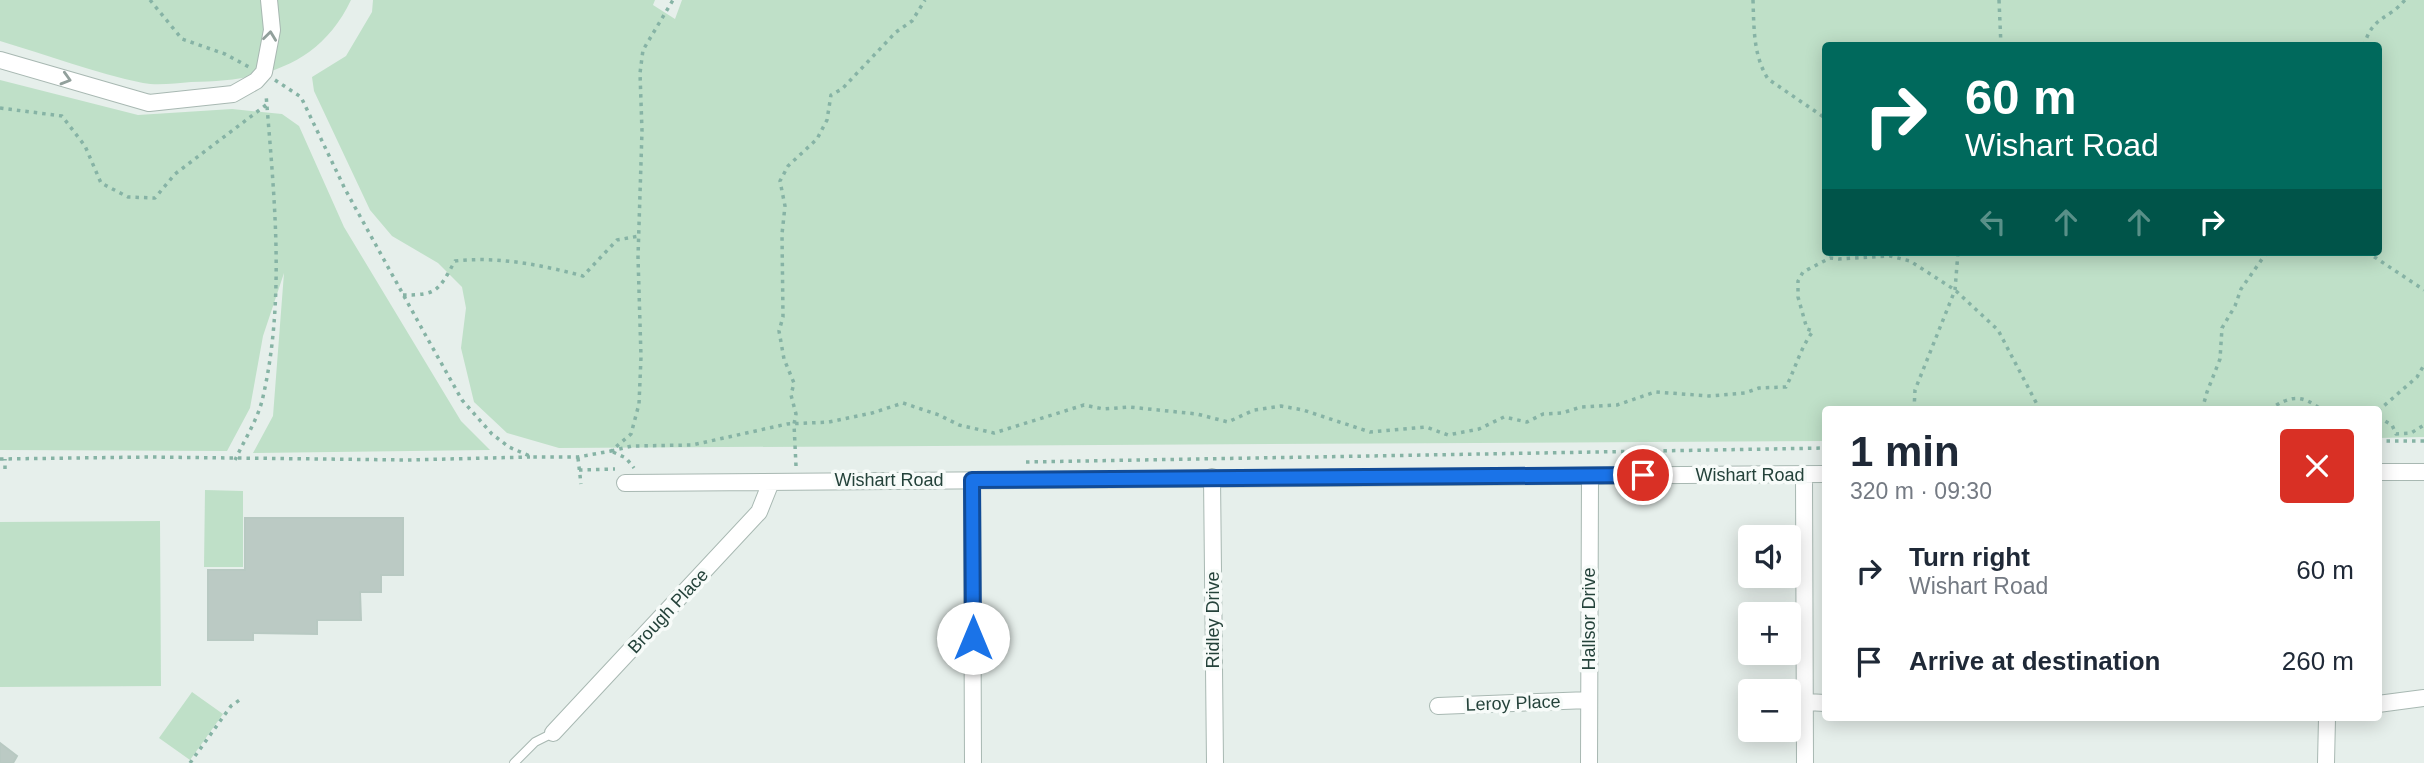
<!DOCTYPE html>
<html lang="en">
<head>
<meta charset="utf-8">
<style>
  :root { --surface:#fff; --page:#f6f6f7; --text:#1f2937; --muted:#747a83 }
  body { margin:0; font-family:Arial,sans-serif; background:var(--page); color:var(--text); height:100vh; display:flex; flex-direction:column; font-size:26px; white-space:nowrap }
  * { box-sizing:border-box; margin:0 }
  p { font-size:23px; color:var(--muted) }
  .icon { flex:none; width:38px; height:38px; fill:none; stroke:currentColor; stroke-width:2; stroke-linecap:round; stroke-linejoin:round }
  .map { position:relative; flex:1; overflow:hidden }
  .sheet { position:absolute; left:1822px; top:406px; width:560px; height:315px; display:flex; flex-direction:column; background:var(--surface); border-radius:7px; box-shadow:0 4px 18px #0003 }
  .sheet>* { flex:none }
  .banner { position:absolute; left:1822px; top:42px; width:560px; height:214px; border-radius:7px; box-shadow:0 4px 18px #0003; background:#00695c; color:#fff; overflow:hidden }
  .buttons { position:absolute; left:1738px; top:525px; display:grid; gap:14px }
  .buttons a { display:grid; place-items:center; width:63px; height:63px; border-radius:7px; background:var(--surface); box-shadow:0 4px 18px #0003; font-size:35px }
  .pin { position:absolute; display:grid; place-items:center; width:60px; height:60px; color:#fff; margin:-30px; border:4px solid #fff; border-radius:50%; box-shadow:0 2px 7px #0007 }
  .me { position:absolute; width:77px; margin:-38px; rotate:0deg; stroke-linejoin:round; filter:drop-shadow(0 0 5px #0008) }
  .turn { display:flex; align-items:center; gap:24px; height:147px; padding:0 28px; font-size:32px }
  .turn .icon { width:91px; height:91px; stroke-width:2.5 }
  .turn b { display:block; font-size:49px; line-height:60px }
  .lanes { display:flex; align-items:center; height:66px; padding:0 28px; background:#0003; justify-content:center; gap:35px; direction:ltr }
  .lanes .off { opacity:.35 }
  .round { display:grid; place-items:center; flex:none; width:74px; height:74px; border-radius:7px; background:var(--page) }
  .head { display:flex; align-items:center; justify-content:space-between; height:119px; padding:0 28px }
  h1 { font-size:42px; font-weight:700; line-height:52px }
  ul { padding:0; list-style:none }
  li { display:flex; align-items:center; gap:21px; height:91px; padding:0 28px }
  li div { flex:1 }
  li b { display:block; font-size:26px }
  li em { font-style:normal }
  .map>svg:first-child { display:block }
</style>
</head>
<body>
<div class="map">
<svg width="2424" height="763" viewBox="0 0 2424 763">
  <rect width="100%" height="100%" fill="#e6efeb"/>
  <path fill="#bfe0c8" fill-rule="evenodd" d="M0 0H351C319 67 260 81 191 82 176 83 158 86 143 83 95 73 47 55 0 41Z
    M373 0H655L653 5 675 19 682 0H2424V437L2378 438V410H1825V441L559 448 507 433 474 402 461 348 466 308 462 287 438 263 392 236 370 210 314 91 312 77 346 56 372 12ZM1825 46H2378V252H1825Z
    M0 80 138 115 232 109 282 114 299 126 344 227 461 421 490 450 253 453 273 416 284 273 263 336 250 408 227 451 0 450Z
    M205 490 243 491V567H204Z
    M160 521 161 686 0 687V522Z
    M192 692 223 714 190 760 159 738Z"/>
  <path fill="#bbcac4" stroke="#b8c9c2" stroke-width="2" d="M245 518H403V575H381V592H360L361 620H317V634L253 633V640H208V570H245Z
    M0 743 17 756 13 763H0Z"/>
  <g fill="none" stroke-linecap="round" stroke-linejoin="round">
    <defs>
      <path id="service" d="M514 763 535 742 553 733"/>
      <path id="minor" d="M0 60 149 103 233 94 256 81 264 72 272 30 269 0
        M2378 472H2424
        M1804 474 1805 763
        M1212 477 1215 763
        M972 480 973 763
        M625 483 1825 474
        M1806 702 1825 703
        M2378 704 2424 698
        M1438 706 1589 700
        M553 733 759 512 771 482
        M1589 763 1590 476
        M2326 763 2327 718"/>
    </defs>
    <use href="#service" stroke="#a8b8b2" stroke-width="10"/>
    <use href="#minor" stroke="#a8b8b2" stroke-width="18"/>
    <path stroke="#86b3a5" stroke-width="3.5" stroke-dasharray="3.5 5" stroke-linecap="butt" d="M150 0 182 39 225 54 249 67
      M1753 0C1754 27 1753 55 1768 79L1825 118
      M1999 0 2001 46
      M2364 46C2372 16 2388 20 2405 0
      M275 80 301 97 345 189 426 336 462 400 492 434 509 447 532 457H578L611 451 631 434 639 404 641 357 638 257 642 131 640 73 643 50 673 0
      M0 108 62 116 85 146 101 183 128 197 155 198 175 174 266 105
      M2367 252 2424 290
      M403 295C438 295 438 291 455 261 497 256 542 265 583 276L617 240 639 236
      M1914 410 1915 390 1955 290 1958 252
      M2202 410 2207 392 2220 359 2222 328 2235 306 2241 289 2267 252
      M2269 410C2291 395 2301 394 2322 410
      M2378 411 2417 377 2424 365
      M2378 417 2392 425 2396 434 2411 433 2424 425
      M2378 441H2424
      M611 451 632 446 692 445 787 424 829 422 872 413 903 403 939 415 959 425 994 433 1084 405 1104 409 1129 407 1197 414 1228 422 1254 410 1281 406 1303 410 1370 432 1426 427 1448 435 1479 429 1504 417 1527 422 1543 414 1562 413 1581 407 1617 405 1655 392 1709 396 1745 393 1759 388 1786 387C1796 367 1800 349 1813 331L1807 329 1798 297V281L1803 272 1830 258 1839 259 1890 256 1910 261 1955 290 1998 330 2040 410
      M613 452 626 458 634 468
      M578 458 581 484
      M0 459 149 457 407 460 530 457
      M235 460C244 441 257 420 262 401 286 301 274 195 266 94
      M1026 462 1825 448
      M796 466 794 424 796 414 791 395 794 383 784 359 779 331 783 317 782 234 785 206 780 181 788 166 817 139 827 120 831 95 842 89 896 32 912 21 925 0
      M5 469V459
      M579 470 615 469
      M190 763 231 706 241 699"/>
    <use href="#service" stroke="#fff" stroke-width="8"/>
    <use href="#minor" stroke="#fff" stroke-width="16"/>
  </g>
  <defs><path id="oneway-chevron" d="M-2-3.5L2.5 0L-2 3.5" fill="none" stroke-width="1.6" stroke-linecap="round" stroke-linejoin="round" transform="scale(1.75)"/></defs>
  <g stroke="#92a09c">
    <use href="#oneway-chevron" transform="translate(270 36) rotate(-83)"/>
    <use href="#oneway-chevron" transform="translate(66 79) rotate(16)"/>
  </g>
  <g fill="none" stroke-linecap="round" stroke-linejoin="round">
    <defs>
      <path id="route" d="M973 638 972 480 1643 475"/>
    </defs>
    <use href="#route" stroke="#114b97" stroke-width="18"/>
    <use href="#route" stroke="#1a73e8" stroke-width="12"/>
  </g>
  <g text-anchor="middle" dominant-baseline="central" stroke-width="7" stroke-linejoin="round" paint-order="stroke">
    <g font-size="18" fill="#24423a" stroke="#f7fbf9">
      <text x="1750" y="475">Wishart Road</text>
      <text x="889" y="480">Wishart Road</text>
      <text transform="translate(668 611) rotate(-47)">Brough Place</text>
      <text transform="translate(1589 619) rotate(-90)">Hallsor Drive</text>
      <text transform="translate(1213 620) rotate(-90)">Ridley Drive</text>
      <text transform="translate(1513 703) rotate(-2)">Leroy Place</text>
    </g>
  </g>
</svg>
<div class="buttons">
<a><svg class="icon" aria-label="sound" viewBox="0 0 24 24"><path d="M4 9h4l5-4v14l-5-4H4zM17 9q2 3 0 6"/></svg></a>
<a>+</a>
<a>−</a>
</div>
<div class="pin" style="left:1643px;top:475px;background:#d93025"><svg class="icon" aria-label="arrive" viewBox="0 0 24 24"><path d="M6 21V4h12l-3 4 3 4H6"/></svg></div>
<svg class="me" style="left:973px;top:638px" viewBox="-20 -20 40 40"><circle r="19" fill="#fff"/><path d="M0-13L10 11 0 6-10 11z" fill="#1a73e8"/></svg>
<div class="banner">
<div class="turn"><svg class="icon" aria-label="right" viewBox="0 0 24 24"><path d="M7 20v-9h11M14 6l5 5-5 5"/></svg><div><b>60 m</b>Wishart Road</div></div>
<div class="lanes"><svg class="icon off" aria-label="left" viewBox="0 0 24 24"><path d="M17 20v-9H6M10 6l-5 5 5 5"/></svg><svg class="icon off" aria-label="ahead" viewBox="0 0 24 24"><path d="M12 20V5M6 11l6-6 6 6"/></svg><svg class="icon off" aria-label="ahead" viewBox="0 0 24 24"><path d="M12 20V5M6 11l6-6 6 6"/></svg><svg class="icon" aria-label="right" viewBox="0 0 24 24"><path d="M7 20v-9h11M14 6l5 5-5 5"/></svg></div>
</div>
<section class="sheet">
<div class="head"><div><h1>1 min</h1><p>320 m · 09:30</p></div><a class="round" style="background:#d93025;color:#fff"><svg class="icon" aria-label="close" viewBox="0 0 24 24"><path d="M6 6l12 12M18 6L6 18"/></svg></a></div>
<ul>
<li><svg class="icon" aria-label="right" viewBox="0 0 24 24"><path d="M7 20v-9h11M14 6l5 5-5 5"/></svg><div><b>Turn right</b><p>Wishart Road</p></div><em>60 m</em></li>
<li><svg class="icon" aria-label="arrive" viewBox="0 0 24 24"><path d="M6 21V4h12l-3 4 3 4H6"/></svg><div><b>Arrive at destination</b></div><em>260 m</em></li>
</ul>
</section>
</div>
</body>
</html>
